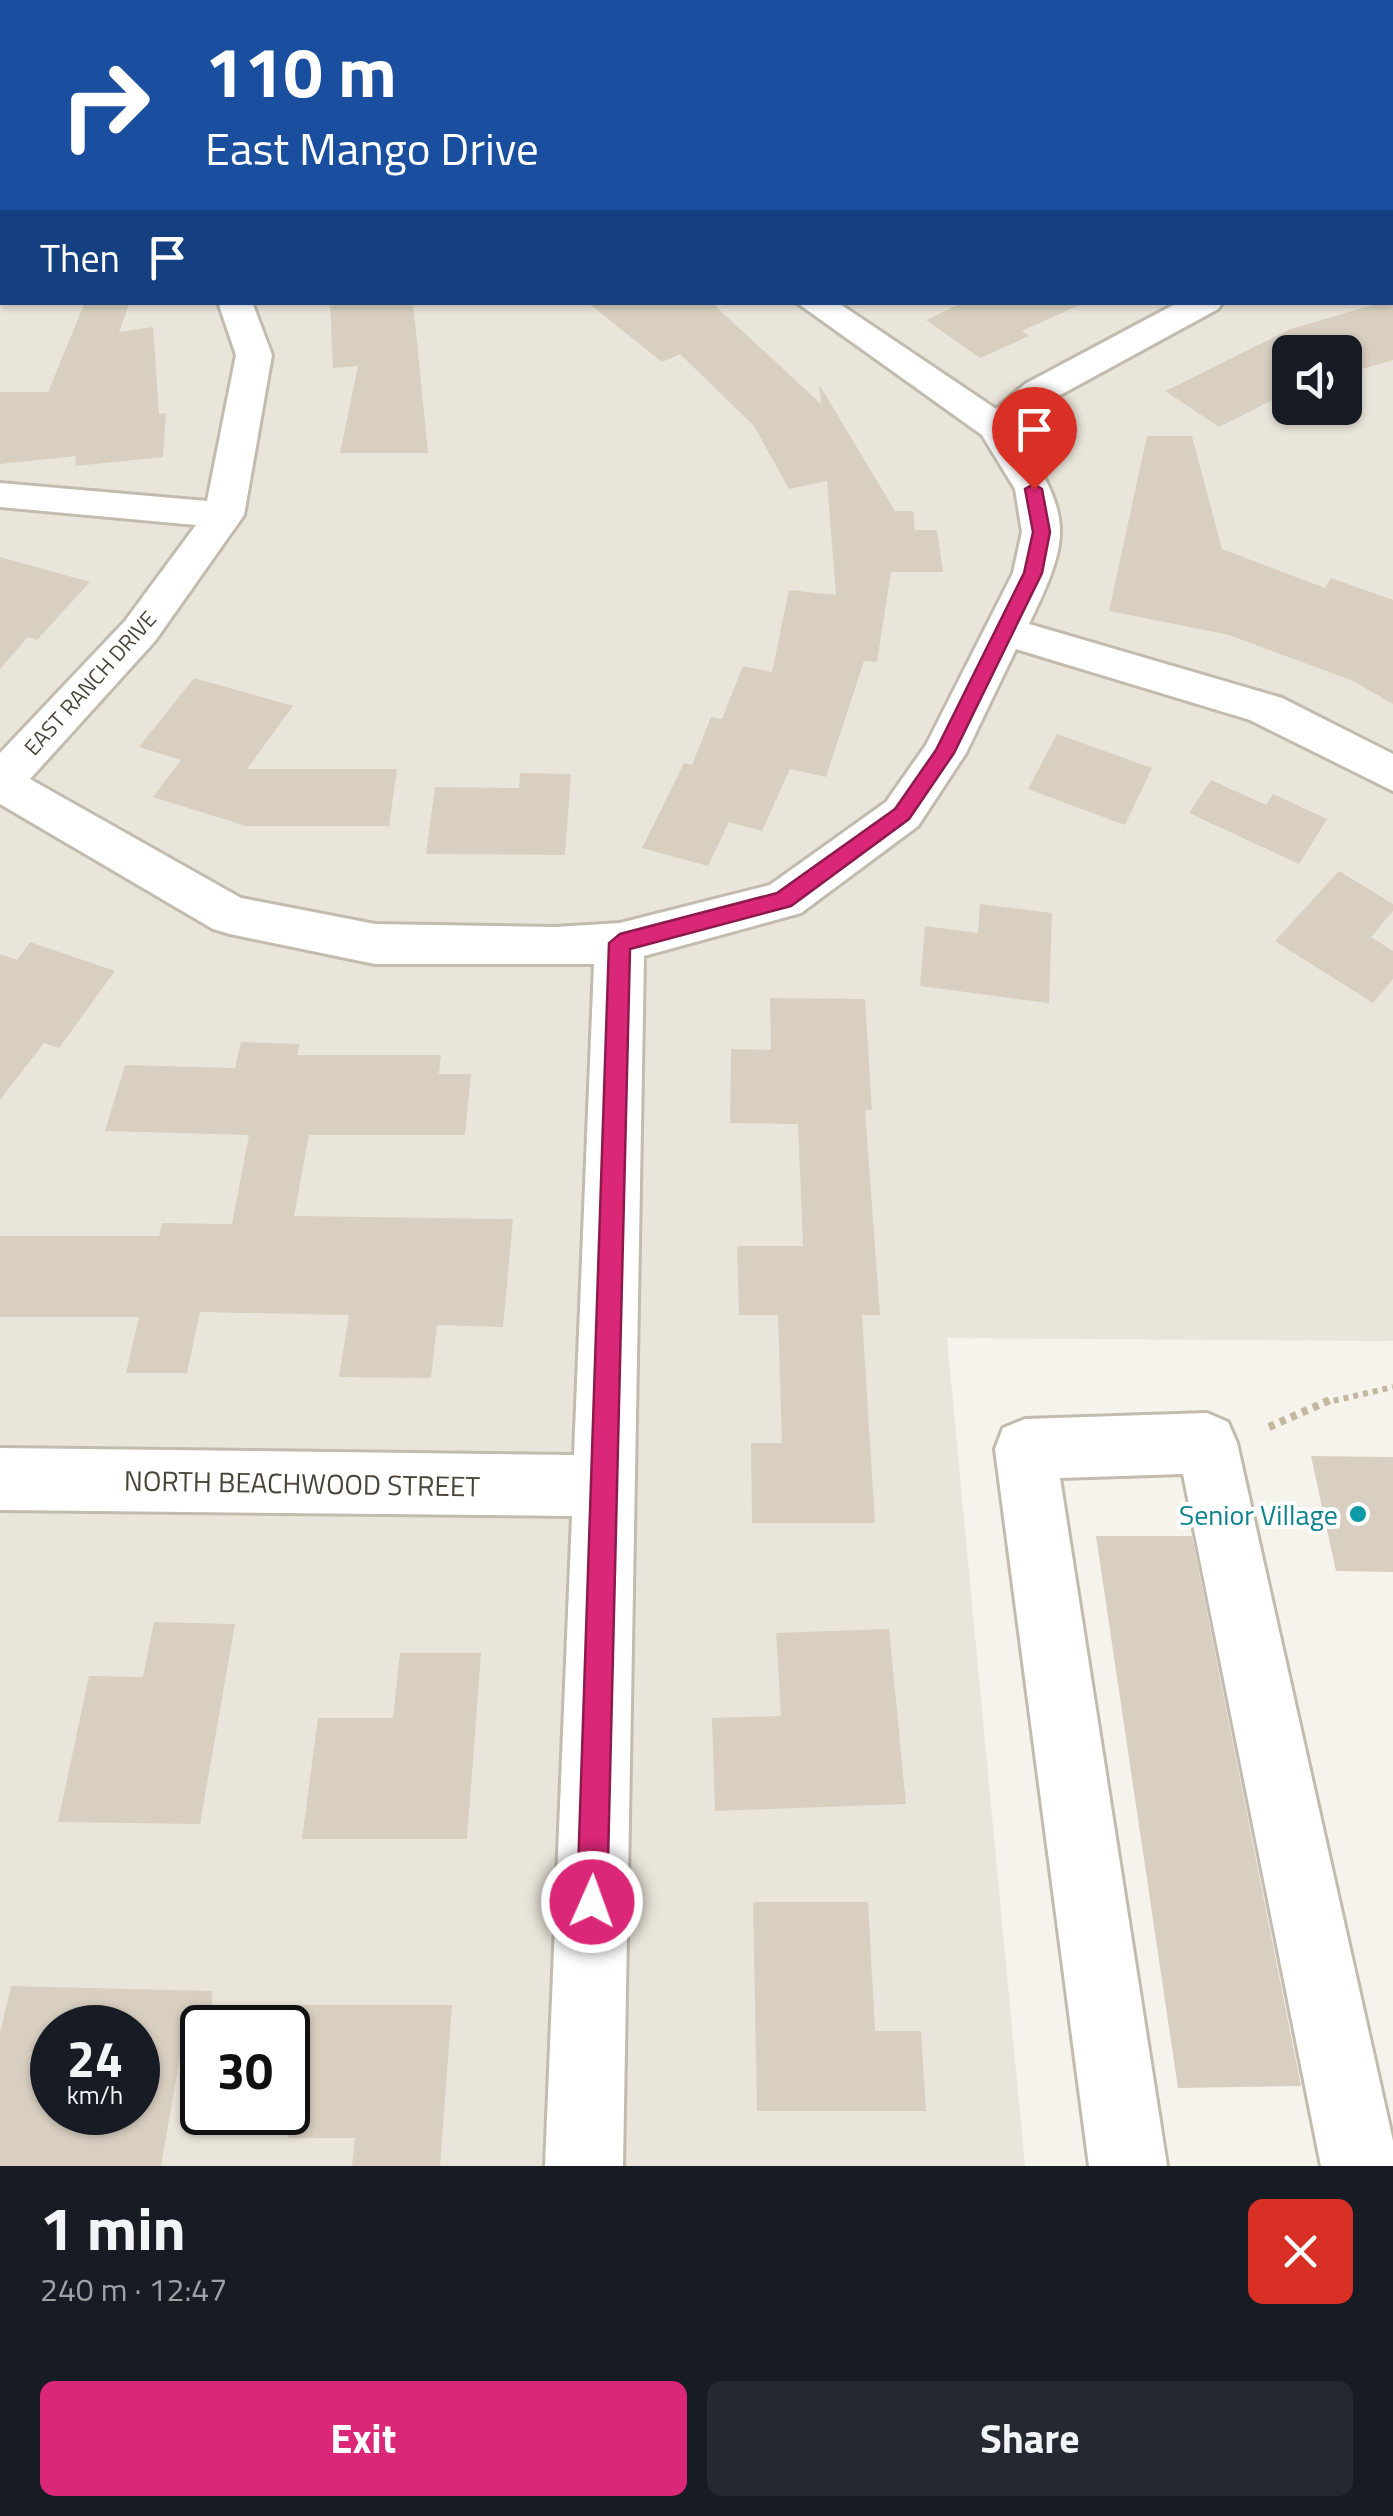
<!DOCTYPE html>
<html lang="en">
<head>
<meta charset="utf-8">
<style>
  :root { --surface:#171b24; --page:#242831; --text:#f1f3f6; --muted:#9ea1a6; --accent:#db2777 }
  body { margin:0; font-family:"Titillium Web",sans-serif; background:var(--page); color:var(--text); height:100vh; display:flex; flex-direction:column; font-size:38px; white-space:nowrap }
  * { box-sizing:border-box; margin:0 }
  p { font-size:32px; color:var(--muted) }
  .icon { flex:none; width:55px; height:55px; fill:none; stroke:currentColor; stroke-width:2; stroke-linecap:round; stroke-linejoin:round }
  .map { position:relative; height:2166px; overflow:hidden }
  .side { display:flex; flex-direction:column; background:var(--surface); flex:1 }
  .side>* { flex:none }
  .hud { position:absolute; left:0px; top:0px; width:1395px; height:305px; box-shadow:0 2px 8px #0004; background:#1a4fa0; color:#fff; overflow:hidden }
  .fabs { position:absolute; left:1272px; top:335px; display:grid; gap:20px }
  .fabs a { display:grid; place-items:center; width:90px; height:90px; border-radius:15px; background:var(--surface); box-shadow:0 2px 8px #0004; font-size:50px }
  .speed { position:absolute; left:30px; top:2005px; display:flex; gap:20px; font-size:50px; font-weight:700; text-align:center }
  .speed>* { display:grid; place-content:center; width:130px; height:130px; border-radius:50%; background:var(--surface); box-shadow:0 2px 8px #0004; line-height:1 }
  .speed small { font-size:25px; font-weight:400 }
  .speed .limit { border:5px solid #111; border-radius:15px; background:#fff; color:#111 }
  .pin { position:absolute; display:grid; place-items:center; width:85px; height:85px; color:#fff; margin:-102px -42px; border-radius:50% 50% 50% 0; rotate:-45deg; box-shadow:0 0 10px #0007 }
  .pin .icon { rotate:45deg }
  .me { position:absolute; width:110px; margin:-55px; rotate:2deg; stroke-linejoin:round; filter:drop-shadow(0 0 8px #0008) }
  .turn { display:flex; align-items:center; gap:35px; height:210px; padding:0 40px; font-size:45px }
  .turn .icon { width:130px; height:130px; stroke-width:2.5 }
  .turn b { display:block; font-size:70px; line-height:85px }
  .then { display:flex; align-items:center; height:95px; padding:0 40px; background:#0003; gap:20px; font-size:38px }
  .round { display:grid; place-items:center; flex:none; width:105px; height:105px; border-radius:15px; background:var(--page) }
  .head { display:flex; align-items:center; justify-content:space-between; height:170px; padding:0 40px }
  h1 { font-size:60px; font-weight:700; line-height:75px }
  .action { display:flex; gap:20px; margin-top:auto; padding:20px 40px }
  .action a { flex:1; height:115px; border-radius:15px; background:var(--accent); color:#fff; font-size:40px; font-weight:700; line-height:115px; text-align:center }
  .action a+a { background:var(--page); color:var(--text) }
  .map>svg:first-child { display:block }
</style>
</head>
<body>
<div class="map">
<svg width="1393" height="2166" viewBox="0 0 1393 2166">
  <rect width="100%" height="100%" fill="#f6f3ec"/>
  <path fill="#eae5da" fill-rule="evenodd" d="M0 0H1393V1341L947 1338 1025 2166H0ZM2 2H1392V302H2ZM1290 352H1345V408H1290ZM52 2028H138V2112H52ZM202 2028H288V2112H202Z"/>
  <path fill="#d8cfc1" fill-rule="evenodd" d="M1393 299V360L1345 374V352H1290V391L1219 427 1165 391 1291 329Z
    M85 302H130L119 332 153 327 159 414 166 413 163 457 75 466 76 456 0 464V392H48Z
    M330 302H413L428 453H340L358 366 333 368Z
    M587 302H711L821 404 819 384 895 511H913L915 530H937L943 572H891L877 662 864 661 826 777 790 769 762 831 729 822 708 866 642 848 684 763 692 765 711 717 722 719 743 666 772 672 789 590 836 595 827 481 789 489 754 426 680 354 662 362Z
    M964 302H1086L1022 331 1029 336 980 358 926 320Z
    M1147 436H1192L1222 549 1325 588 1331 578 1393 600V704L1353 681 1229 635 1109 611Z
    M0 557 90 582 37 640 28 637 0 669Z
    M194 678 293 706 247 769H397L389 826H246L153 797 181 760 139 747Z
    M1057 734 1152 768 1125 825 1028 789Z
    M520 773 571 774 565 855 426 854 435 787 519 788Z
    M1211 780 1266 805 1273 794 1327 819 1299 864 1189 813Z
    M1339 871 1393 904V911L1371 937 1393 951V979L1373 1003 1275 941Z
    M980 904 1052 913 1049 1003 920 986 925 926 978 933Z
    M30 942 115 971 59 1048 44 1043 0 1100V954L17 960Z
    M770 998 865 999 872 1110H865L880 1315H862L875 1523H752L751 1443H782L778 1315H739L737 1246H803L798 1124 730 1123 731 1049 771 1050Z
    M241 1042 300 1044 297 1055H441L439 1074H471L465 1135H309L294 1216 513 1219 503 1327 437 1325 431 1378 339 1377 349 1315 200 1312 187 1373H126L139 1317H0V1236H159L162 1223 232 1224 249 1135 105 1131 125 1065 235 1068Z
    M1311 1456 1393 1457V1572L1336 1571Z
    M1096 1536H1192L1301 2086 1178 2088Z
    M154 1622 235 1624 200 1824 58 1822 89 1676 143 1677Z
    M889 1629 906 1804 715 1811 712 1718 781 1716 776 1633Z
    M400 1653H481L467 1839H302L318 1718H393Z
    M753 1902H868L875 2031H921L926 2111H757Z
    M11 1986 212 1991V2028H185L161 2166H0V2033ZM52 2028H138V2112H52Z
    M288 2005H452L440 2166H352L355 2138H288Z"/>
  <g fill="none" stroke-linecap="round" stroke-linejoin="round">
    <defs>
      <path id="minor" d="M337 0H367L369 2H339Z
        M749 0H779L781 2H751Z
        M0 82 2 83V102L0 101Z
        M1392 233H1393V253H1392Z
        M218 302H252L272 355 244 515 155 641 30 779 241 898 375 924 555 927 620 923 770 885 886 802 926 745 1013 573 1022 532 1015 489 982 435 796 302H837L996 409 1025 384 1179 302H1223L1218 309 1051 400 1017 430C1070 517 1074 531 1029 624L1282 698 1393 754V791L1250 720 1016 649 966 753 918 826 801 913 644 956 623 2166H545L572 1516 0 1510V1448L574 1455 594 964H375L230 934 213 929 0 804V753L125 621 196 525 0 507V483L207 501 236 355Z
        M1207 1413 1228 1422 1237 1443 1393 2141V2166H1321L1183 1474 1060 1478 1167 2166H1089L995 1449 1003 1428 1025 1419Z"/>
    </defs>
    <use href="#minor" stroke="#c2bbae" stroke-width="6"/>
    <path stroke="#c4b79f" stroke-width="6" stroke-dasharray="5 5" stroke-linecap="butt" d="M1324 1403 1393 1387"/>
    <path stroke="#c4b79f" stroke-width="8" stroke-dasharray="6 6" stroke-linecap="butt" d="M1269 1427 1330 1400"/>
    <use href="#minor" fill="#fff" fill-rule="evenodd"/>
  </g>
  <path fill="#db2777" stroke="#8e194d" stroke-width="2.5" d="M1034 484 1042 489 1050 532 1042 573 954 753 909 819 791 906 630 949 607 1902 603 1912 592 1917 581 1912 577 1902 609 943 620 934 777 893 895 809 936 750 1024 573 1033 532 1025 489Z"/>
  <circle fill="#0f9aa8" stroke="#fff" stroke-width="4" cx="1358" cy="1514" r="10"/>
  <g text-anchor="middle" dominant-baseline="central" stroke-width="8" stroke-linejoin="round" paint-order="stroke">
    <g font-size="22" fill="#4b4439" stroke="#fff">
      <text transform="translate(90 683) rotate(-48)">EAST RANCH DRIVE</text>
    </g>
    <g font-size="28" fill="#4b4439" stroke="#fff">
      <text transform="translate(302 1483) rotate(1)">NORTH BEACHWOOD STREET</text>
    </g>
    <g font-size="28" fill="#0d838f" stroke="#fff" text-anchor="end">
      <text x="1338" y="1514">Senior Village</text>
    </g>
  </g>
</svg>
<div class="fabs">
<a><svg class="icon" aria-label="sound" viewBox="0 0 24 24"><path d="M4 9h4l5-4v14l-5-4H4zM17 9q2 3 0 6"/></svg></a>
</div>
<div class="speed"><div>24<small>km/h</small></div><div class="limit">30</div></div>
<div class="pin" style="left:1034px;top:489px;background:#d93025"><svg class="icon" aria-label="arrive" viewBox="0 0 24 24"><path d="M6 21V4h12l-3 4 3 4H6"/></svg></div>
<svg class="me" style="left:592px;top:1902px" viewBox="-20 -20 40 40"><circle r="17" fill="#db2777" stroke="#fff" stroke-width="3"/><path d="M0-11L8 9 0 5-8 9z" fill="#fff"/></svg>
<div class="hud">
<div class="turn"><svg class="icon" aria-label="right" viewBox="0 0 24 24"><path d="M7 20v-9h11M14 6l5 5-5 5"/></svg><div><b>110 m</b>East Mango Drive</div></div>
<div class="then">Then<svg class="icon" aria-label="arrive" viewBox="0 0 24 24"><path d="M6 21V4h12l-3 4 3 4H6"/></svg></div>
</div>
</div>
<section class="side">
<div class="head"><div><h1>1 min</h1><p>240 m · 12:47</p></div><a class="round" style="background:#d93025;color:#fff"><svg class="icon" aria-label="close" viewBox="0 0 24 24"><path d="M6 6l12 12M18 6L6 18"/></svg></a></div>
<div class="action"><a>Exit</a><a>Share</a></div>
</section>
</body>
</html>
